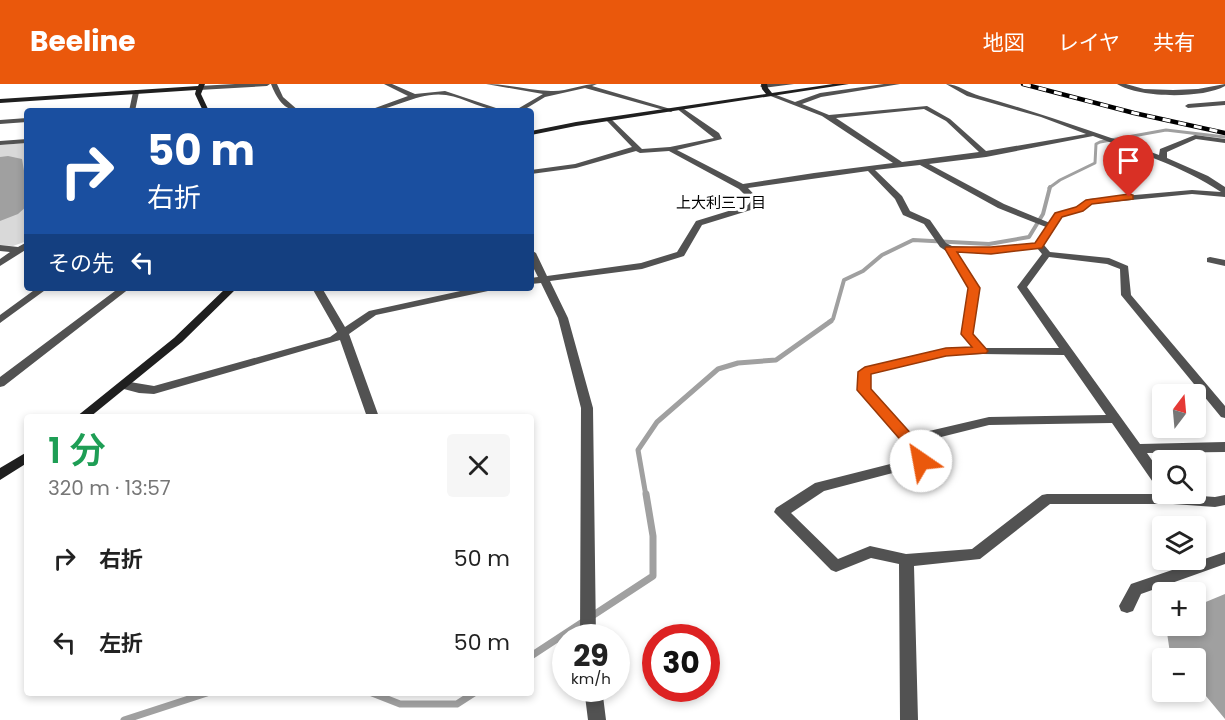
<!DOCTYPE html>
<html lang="ja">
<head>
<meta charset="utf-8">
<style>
  :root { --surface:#fff; --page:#f6f6f6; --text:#222; --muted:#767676; --accent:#ea580c }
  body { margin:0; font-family:Poppins,"Noto Sans JP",sans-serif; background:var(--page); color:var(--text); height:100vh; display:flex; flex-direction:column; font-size:22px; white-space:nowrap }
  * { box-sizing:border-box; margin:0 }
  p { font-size:20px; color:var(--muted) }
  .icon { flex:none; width:33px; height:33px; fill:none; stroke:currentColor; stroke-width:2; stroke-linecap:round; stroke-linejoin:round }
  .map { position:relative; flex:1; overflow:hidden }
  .side { position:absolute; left:24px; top:330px; width:510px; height:282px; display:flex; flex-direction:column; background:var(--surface); border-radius:6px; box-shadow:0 3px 9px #0003 }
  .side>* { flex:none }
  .guide { position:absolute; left:24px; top:24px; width:510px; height:183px; border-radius:6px; box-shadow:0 3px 9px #0003; background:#1a4fa0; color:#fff; overflow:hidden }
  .needle { width:39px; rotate:16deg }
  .controls { position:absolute; left:1152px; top:300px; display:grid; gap:12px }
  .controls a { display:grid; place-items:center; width:54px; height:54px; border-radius:6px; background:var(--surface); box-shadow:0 3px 9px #0003; font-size:30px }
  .speed { position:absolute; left:552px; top:540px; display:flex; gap:12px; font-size:30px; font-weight:700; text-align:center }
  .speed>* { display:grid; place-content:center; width:78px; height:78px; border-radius:50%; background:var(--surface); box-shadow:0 3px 9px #0003; line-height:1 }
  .speed small { font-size:15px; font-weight:400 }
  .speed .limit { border:9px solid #d22; background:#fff; color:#111 }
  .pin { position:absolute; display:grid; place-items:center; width:51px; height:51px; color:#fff; margin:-62px -26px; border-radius:50% 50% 50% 0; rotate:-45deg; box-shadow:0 0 6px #0007 }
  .pin .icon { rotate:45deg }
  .me { position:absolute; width:66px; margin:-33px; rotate:327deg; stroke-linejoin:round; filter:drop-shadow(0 0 4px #0008) }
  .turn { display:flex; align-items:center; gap:21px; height:126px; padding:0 24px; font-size:27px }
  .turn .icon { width:78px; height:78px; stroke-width:2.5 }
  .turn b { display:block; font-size:42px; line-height:51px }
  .then { display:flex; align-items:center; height:57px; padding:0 24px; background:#0003; gap:12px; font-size:22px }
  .round { display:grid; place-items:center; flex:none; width:63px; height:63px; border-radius:6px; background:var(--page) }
  .head { display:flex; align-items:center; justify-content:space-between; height:102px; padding:0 24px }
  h1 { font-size:36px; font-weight:600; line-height:45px; color:#1e9e55 }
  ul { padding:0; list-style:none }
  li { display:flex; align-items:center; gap:18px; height:84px; padding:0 24px }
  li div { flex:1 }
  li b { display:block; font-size:22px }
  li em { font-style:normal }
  header { display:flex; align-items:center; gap:36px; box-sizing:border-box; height:84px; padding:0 30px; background:var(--accent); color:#fff }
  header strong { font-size:28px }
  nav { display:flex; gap:33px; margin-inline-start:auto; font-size:21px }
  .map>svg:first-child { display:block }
</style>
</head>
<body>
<header>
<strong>Beeline</strong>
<nav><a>地図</a><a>レイヤ</a><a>共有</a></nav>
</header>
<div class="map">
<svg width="1225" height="636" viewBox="0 0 1225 636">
  <rect width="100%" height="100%" fill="#fff"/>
  <path fill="#d9d9d9" d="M27 59V157L13 162 0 161V61Z"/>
  <path fill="#a0a0a0" d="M8 72 22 75 27 104V122L18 130 0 137V73Z
    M1225 510V635L1196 600V574H1174L1170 569 1166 542H1196V522Z"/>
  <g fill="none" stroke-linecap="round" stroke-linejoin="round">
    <path stroke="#a0a0a0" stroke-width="3" d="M1049 104 1060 96 1095 79 1096 60 1100 58 1166 46 1225 53"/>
    <path stroke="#a0a0a0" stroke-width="4" d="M829 238 833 235 844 196 863 187 882 171 913 156 989 160 1029 153 1043 130 1050 103"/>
    <path stroke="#a0a0a0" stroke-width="5" d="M646 412 638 366 657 338 718 285 738 279 776 276 831 237"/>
    <path stroke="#a0a0a0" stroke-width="7" d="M531 572 653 492V452L646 410
      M372 609 400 620H457L474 609
      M124 636 207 609"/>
    <path fill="#525252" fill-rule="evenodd" d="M235 0H270L267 2 199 6 196 4 199 2Z
      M271 0H277L283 13 299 27C284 27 276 13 271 0Z
      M384 0H392L415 10 445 7 505 27C484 27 466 14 446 11 418 7 393 27 367 27L408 12Z
      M486 0C508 0 529 6 551 7 566 8 582 0 597 0L592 2 674 26 671 28 585 4 545 13 522 27H514L543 10Z
      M764 0H794L763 4 760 2Z
      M884 0H900L821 13 802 20 829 31 927 22 950 35 986 67 1086 50 1041 33 967 12 946 0C958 0 968 9 980 12 1041 29 1100 50 1159 71L1160 65 1195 51 1225 55V59L1196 55 1167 68V74L1208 92 1225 103V113L1192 110 1091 120 1082 127 1062 133 1044 161 1050 168 1109 174 1128 182 1131 211 1225 322V334L1221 333 1121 211 1120 185 1107 180 1049 173 1027 203 1140 360 1225 358V368L1147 369 1162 391V405L1157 404 1112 339 989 341 917 359 929 377 927 380 824 407 791 429 838 475 870 462 906 470 972 465 1042 411 1047 410H1173L1215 413 1225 411V421L1215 423 1173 420H1050L980 475 914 482 918 636H900L899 480 871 474 836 488 831 486 774 428 776 424 815 399 914 374 905 359 858 306 861 285 946 265 973 264 962 250 969 204 946 167 940 163 924 140 903 131 895 115 868 87 748 104 760 117 754 125 702 141 684 172 642 185 550 197 568 234 593 324 596 554H580L581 324 558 234 541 199 531 200V194L538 193 531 179V166L536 169 547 192 641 179 677 168 696 137 748 121 751 117 739 105 669 67 640 69 636 67 576 84 531 90V86L575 80 632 63 606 36V34H610L642 65 670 63 714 54 676 24 681 23 719 49 722 55 677 66 743 100 814 89 893 79 822 32 768 11 771 9 795 18 820 9ZM924 25 946 37 979 68 902 78 836 34ZM1093 52C1137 68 1182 82 1221 108L1192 106 1089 115 1076 123 1056 129 1050 139 1004 120 929 80 986 73ZM920 81 998 124 1046 143 1036 159 991 164 952 162 946 159 930 136 910 127 902 112 875 86ZM1037 164 1042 170 1017 203 1059 264H985L972 250 979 204 957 168 991 170ZM982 270 1064 271 1106 331 989 333 912 351 870 305 871 290 946 271Z
      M1117 0H1126L1144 5 1173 6 1198 5 1225 0V2C1202 15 1139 14 1117 0Z
      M136 6 139 8 135 27H129L133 8Z
      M1225 17V21L1188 24 1185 22 1188 20Z
      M27 34V38L0 40V36Z
      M27 55V59L0 61V57Z
      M27 158V165L0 182V175L10 168 0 167V161L18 163Z
      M1210 173 1225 176V182L1207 178V174Z
      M37 204H48L0 239V231Z
      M119 204H130L4 302 0 303V293Z
      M312 204H322L345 243 369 227 474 204H493L488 207 376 231 349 250 379 333H367L340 256 154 310 139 309 120 304 118 301 124 297 154 302 330 253 337 248Z
      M1225 468V480L1141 510 1133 527 1127 529 1121 527 1119 522 1131 500Z
      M584 604H602L606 636H588Z"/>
    <path fill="#1f1f1f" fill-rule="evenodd" d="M199 0H205L201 10 209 27H203L195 10 196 6 0 19V15L198 2Z
      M761 0H767L768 4 772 9 833 0H849L576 42 531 51V47L576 38 766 10 762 5Z
      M226 204H237L182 258 90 333H76L174 254Z
      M27 368V379L0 396V384Z"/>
    <defs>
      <path id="rail" d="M1023 0 1134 29 1225 49"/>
    </defs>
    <use href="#rail" stroke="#000" stroke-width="4.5"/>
    <use href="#rail" stroke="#fff" stroke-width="3" stroke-dasharray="8" stroke-linecap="butt"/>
  </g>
  <path fill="#ea580c" stroke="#983908" stroke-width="1.5" d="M1129 110 1133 111V115L1092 120 1083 127 1062 133 1042 164 991 170 957 168 980 204 973 250 988 267 986 269 946 272 871 290V305L914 353 929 377 927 381H916L904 360 857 306 858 288 865 283 946 264 972 263 961 250 968 204 945 165 946 163H991L1035 159 1055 129 1076 123 1086 116Z"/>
  <g text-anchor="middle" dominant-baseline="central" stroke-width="6" stroke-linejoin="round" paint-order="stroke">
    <g font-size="15" fill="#000" stroke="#fff">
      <text x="721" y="118">上大利三丁目</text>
    </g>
  </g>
</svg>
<div class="controls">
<a><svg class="needle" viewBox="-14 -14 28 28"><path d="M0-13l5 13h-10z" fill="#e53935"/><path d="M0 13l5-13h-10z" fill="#767676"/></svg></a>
<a><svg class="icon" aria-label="search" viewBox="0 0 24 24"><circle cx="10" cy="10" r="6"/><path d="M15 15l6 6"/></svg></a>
<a><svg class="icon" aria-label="layers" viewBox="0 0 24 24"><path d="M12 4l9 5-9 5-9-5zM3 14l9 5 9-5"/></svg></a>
<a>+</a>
<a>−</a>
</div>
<div class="speed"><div>29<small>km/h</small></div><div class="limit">30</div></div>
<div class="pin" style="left:1129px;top:113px;background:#d93025"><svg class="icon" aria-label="arrive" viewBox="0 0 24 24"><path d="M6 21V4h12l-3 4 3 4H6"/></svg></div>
<svg class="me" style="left:921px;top:377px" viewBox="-20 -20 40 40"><circle r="19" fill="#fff"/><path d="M0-13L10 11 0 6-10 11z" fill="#ea580c"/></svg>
<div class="guide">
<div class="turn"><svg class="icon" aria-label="right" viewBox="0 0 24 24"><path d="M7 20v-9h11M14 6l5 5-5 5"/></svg><div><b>50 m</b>右折</div></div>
<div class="then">その先<svg class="icon" aria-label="left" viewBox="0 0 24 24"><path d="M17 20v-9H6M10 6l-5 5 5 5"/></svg></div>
</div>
<section class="side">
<div class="head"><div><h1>1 分</h1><p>320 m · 13:57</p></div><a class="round"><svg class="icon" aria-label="close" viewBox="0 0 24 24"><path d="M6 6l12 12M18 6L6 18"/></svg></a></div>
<ul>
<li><svg class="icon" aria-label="right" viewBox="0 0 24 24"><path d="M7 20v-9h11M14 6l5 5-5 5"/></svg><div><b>右折</b></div><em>50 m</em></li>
<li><svg class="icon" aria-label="left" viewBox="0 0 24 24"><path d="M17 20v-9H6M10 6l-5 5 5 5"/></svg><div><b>左折</b></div><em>50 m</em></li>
</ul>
</section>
</div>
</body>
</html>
